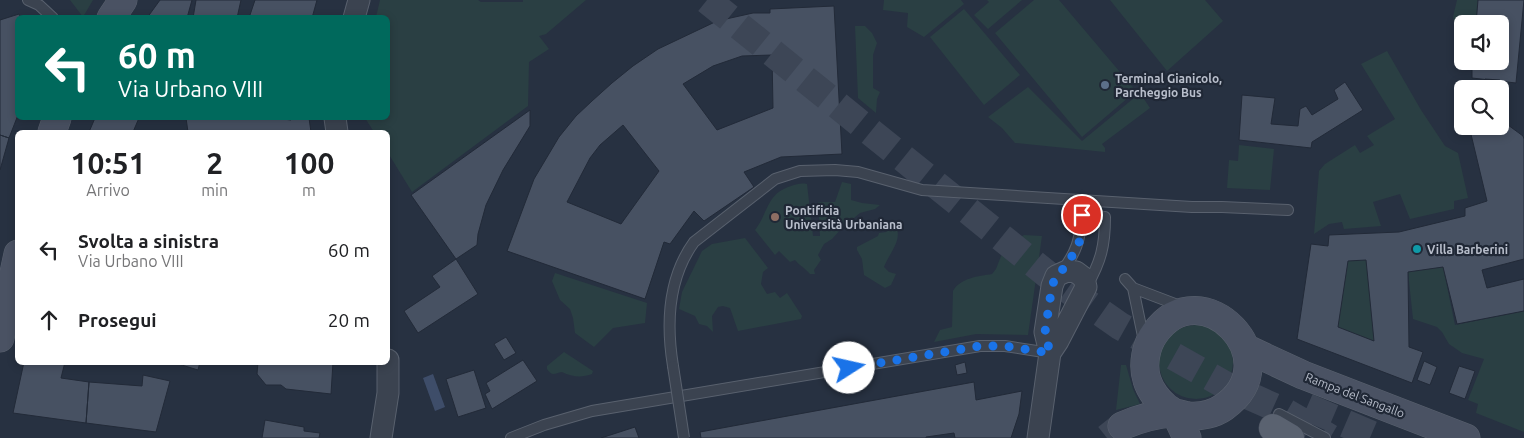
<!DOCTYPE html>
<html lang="it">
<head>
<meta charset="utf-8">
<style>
  :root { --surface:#fff; --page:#f2f2f2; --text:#202124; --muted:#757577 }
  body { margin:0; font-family:Ubuntu,sans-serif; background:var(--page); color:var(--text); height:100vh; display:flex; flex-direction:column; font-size:19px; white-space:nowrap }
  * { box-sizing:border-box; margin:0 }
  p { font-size:16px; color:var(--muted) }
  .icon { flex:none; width:28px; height:28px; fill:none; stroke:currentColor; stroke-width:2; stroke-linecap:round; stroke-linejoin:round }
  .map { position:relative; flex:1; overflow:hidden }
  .sheet { position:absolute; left:15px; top:130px; width:375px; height:235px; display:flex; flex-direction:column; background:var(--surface); border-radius:8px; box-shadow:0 2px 8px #0003 }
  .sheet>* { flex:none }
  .banner { position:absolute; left:15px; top:15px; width:375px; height:105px; border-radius:8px; box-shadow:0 2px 8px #0003; background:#00695c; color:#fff; overflow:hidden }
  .fabs { position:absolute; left:1454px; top:15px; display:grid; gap:10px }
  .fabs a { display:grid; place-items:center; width:55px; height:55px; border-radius:8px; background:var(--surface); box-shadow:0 2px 8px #0003; font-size:25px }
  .pin { position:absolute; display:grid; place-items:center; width:42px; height:42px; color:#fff; margin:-21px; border:2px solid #fff; border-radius:50%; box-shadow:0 1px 5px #0007 }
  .me { position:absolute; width:55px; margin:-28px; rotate:80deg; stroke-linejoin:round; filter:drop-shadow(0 0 4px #0008) }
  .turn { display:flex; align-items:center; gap:18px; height:105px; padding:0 20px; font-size:22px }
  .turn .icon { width:65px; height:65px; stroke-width:2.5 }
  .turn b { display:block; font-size:35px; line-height:42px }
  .eta { display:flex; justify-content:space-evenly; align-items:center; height:85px; text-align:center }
  .eta b { font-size:30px; font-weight:700; line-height:35px }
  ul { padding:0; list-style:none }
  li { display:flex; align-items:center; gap:15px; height:70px; padding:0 20px }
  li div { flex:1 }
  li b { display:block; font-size:19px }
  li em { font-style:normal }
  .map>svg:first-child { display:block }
</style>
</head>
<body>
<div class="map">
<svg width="1524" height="438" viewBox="0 0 1524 438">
  <rect width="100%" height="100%" fill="#273141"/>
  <path fill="#2a3f43" d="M70 0H93L83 17Z
    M380 0H478L481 2H523V0H586L546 34 539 36 549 49 529 62 528 106 412 192 388 153V132H374L365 118H388V18L376 17Z
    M884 0H961L964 4 924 37 907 27 908 13 883 10Z
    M987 0H1022L988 29 974 15 989 2Z
    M1034 0H1059L1136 91 1082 137 995 33Z
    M1110 0H1205L1223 21 1167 71Z
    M1457 0H1478L1476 24H1462V53L1453 17Z
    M964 9 1020 75 984 105 930 37Z
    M855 26H865L872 33 877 43 873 55V88L880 92 877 99 876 113 858 98Z
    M1387 51 1421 110 1445 146 1458 153 1468 198 1454 201V209L1410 219 1400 194 1373 202 1381 226 1344 229 1342 222 1329 224 1314 234 1319 171 1325 164 1355 145 1360 153 1374 145 1367 136 1395 119 1361 64Z
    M1028 87 1082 141 1140 93 1150 108 1102 144 1105 148V152L1015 143 1002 128 988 117Z
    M1239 145 1274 149 1270 190 1227 188 1229 160 1238 161Z
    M842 182 851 184V200L862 203 880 205 875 209 860 213 843 227 832 239 824 244 818 255 821 260 814 270 815 274H810C805 268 800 266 795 260L790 262 779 251 775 255 755 230C769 212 766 194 791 186 797 184 801 183 807 184L813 236H820L818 202H835Z
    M893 226 896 227C903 240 888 255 884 267L889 272 896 274 891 285 885 288 864 275 862 259 857 250V247L878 236 879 233 886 232Z
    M1024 235 1042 236 1028 335 976 334 934 342 940 330 952 327 953 291C960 278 979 276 992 274L996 269 1005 246Z
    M745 238 768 268 763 272 761 284 767 294 775 292 780 298 787 293 802 316 801 319 738 331 730 308 723 306 718 307 712 316 713 332 707 326 699 324 695 316 679 309 682 292 702 251 712 244Z
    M1366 260 1374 341 1338 327 1348 261Z
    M1443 267 1455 325 1524 311V432L1476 413 1478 404 1468 400 1484 359 1462 353 1449 344 1442 332 1437 327 1413 319 1408 272Z
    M555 273 647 303 645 323 613 328 594 347 575 333 573 318 570 309 560 300 552 281Z
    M1159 362a37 37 0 1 1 74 0a37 37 0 1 1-74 0Z
    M564 352 593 371 592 374C582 378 572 377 562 372 555 373 552 377 547 369V366Z
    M1121 365H1126L1133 389 1140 404 1116 410Z"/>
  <path fill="#3e4d69" d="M433 374 445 407 435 411 423 378Z"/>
  <path fill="#475162" stroke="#222a38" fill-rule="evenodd" d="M160 0H192L187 18H147Z
    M196 0H241L237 18H193Z
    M255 0H317L312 18H249Z
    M1478 0H1524L1516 83 1472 78V61H1500V24H1476Z
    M834 6 842 154 781 157 744 172 754 187 704 221 694 211 670 244 664 242 645 299 507 251 534 179 559 137 576 116 592 101 612 83 633 66 658 49 717 21 753 13H770V9ZM772 55 773 108 717 130 683 84 713 66 742 56ZM623 125 659 171 621 224 567 202 590 158 600 145Z
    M19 14 21 18H18V115L9 138 0 135V20Z
    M1485 79 1500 80 1499 89H1485Z
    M1345 82 1363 110 1312 142 1311 148 1239 140 1242 95 1275 98 1271 124 1298 126 1300 109 1306 106 1312 115 1338 99 1334 90Z
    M530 110V126L503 170 486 205 478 234 477 245 456 259 411 195Z
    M1500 115 1502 126 1508 125 1523 136 1524 139V259L1482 270 1487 288 1524 279V311L1457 324 1443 267 1408 272 1409 347 1423 352 1412 383 1297 339 1311 244 1328 246 1329 235 1399 232 1465 216V208L1487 201 1469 126H1500ZM1366 260 1374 341 1338 327 1348 261Z
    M95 118H139L133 132H89Z
    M186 118H275L291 120V118H309L311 132H188Z
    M0 135 9 138 0 170Z
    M456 259 478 294 418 333 404 311 440 287 432 276Z
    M506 337 516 353 504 360 494 344Z
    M523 360 537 381 492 409 485 394 490 391 486 383Z
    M1424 361 1437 367 1430 385 1417 380Z
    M24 362H65L61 378 89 382 86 423 13 413Z
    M172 362H200L198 370Z
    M258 362H333L331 394 286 389 281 385H266L257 374Z
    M965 362 967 373 957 375 955 365Z
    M1459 366 1475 371 1465 399 1449 393Z
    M474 370 486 408 458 417 446 379Z
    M143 375 170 381 156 432 86 423 89 382 142 386Z
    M974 382 976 400 1022 391 1019 414 1011 438H955L954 433 926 437V438H701L700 432Z
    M265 420 304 427V431L320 433 319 438H262Z
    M635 427 639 438H601Z"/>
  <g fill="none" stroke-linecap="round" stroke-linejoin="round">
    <path stroke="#3d4656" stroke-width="28" stroke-dasharray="28 14" stroke-linecap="butt" d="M1107 438 1122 426"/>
    <path stroke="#3d4656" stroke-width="28" stroke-dasharray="28 14" stroke-linecap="butt" d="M707 0 1053 279 1120 326 1225 385 1285 412 1330 438
      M1307 407 1379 438"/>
    <defs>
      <path id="lane" d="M28 0 39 5 53 18
        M1062 271C1078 250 1079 240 1083 215
        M1125 279 1133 288 1144 341
        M1087 286C1101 261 1105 246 1105 217
        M1133 288 1183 307
        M673 366C666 323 668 278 694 242L775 179 800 171 835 170 858 172 922 190 1192 207H1222L1288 210
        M1279 414 1325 438
        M511 438 544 425 592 411 980 346H1005L1050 353"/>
      <path id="street" d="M354 18 359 0
        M335 118 337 132
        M381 438 388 393V360
        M1038 438 1050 353 1045 332 1052 286 1056 276 1067 271 1076 272 1084 278 1086 287 1058 341 1050 353"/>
      <path id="secondary" d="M111 18 123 0
        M52 132 57 118
        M0 338 18 254
        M1245 348 1303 375 1466 438
        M1122 426C1138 419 1156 414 1173 413 1178 413 1183 415 1188 416 1200 417 1214 414 1224 407 1291 360 1202 268 1155 333 1146 345 1142 365 1147 380 1150 390 1158 401 1166 407 1169 410 1173 411 1175 414 1180 421 1183 430 1187 438"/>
      <path id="primary" d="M1273 428 1290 438"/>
    </defs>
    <use href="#lane" stroke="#59616e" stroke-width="12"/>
    <use href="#street" stroke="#59616e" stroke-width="23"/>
    <use href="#secondary" stroke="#59616e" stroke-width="29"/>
    <use href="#primary" stroke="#454c5a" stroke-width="29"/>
    <use href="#lane" stroke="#3b4350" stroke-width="10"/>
    <use href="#street" stroke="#3b4350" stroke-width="21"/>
    <use href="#secondary" stroke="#4a5263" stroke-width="28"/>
    <use href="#primary" stroke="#5a6270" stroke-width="28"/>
    <defs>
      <path id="lane-bridge" d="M673 366 684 438"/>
    </defs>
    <use href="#lane-bridge" stroke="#59616e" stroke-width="12" stroke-linecap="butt"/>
    <use href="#lane-bridge" stroke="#3b4350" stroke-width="10"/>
  </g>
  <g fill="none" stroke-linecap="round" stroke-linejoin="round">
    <path stroke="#1a73e8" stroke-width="9" stroke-dasharray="0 16.2" d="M849 368 980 346H1005L1050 353 1045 332 1052 286 1056 276 1064 268 1076 250 1079 244 1082 215"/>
  </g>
  <circle fill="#5c6f8a" stroke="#202836" stroke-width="2" cx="1105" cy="85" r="5"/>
  <circle fill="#8d6e63" stroke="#202836" stroke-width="2" cx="775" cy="217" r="5"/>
  <circle fill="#0f9aa8" stroke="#202836" stroke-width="2" cx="1417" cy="249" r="5"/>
  <g text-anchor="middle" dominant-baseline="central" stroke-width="4.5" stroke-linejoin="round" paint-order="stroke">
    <g font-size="12" font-weight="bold" fill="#b8becb" stroke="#202836" text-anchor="start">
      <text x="1115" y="78">Terminal Gianicolo,<tspan x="1115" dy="14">Parcheggio Bus</tspan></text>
      <text x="785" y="210">Pontificia<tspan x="785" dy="14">Università Urbaniana</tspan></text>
      <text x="1427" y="249">Villa Barberini</text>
    </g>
    <g font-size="12" fill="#b8becb" stroke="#202836">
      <text transform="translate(1355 395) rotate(21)">Rampa del Sangallo</text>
    </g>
  </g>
</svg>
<div class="fabs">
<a><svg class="icon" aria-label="sound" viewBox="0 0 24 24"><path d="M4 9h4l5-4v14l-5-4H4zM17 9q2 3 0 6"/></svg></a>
<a><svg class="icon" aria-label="search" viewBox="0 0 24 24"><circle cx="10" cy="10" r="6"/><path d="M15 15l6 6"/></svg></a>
</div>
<div class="pin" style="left:1082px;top:215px;background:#d93025"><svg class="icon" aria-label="arrive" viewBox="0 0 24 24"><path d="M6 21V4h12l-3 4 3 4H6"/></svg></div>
<svg class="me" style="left:849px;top:368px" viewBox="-20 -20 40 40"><circle r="19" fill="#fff"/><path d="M0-13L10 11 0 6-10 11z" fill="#1a73e8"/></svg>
<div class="banner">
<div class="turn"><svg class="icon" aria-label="left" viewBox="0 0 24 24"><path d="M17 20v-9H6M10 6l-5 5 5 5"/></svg><div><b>60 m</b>Via Urbano VIII</div></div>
</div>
<section class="sheet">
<div class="eta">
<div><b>10:51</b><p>Arrivo</p></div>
<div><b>2</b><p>min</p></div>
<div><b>100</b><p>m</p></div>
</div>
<ul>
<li><svg class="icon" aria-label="left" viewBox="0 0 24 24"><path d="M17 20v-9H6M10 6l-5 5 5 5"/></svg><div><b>Svolta a sinistra</b><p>Via Urbano VIII</p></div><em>60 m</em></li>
<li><svg class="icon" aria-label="ahead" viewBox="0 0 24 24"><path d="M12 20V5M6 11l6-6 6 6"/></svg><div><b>Prosegui</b></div><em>20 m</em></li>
</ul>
</section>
</div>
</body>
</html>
